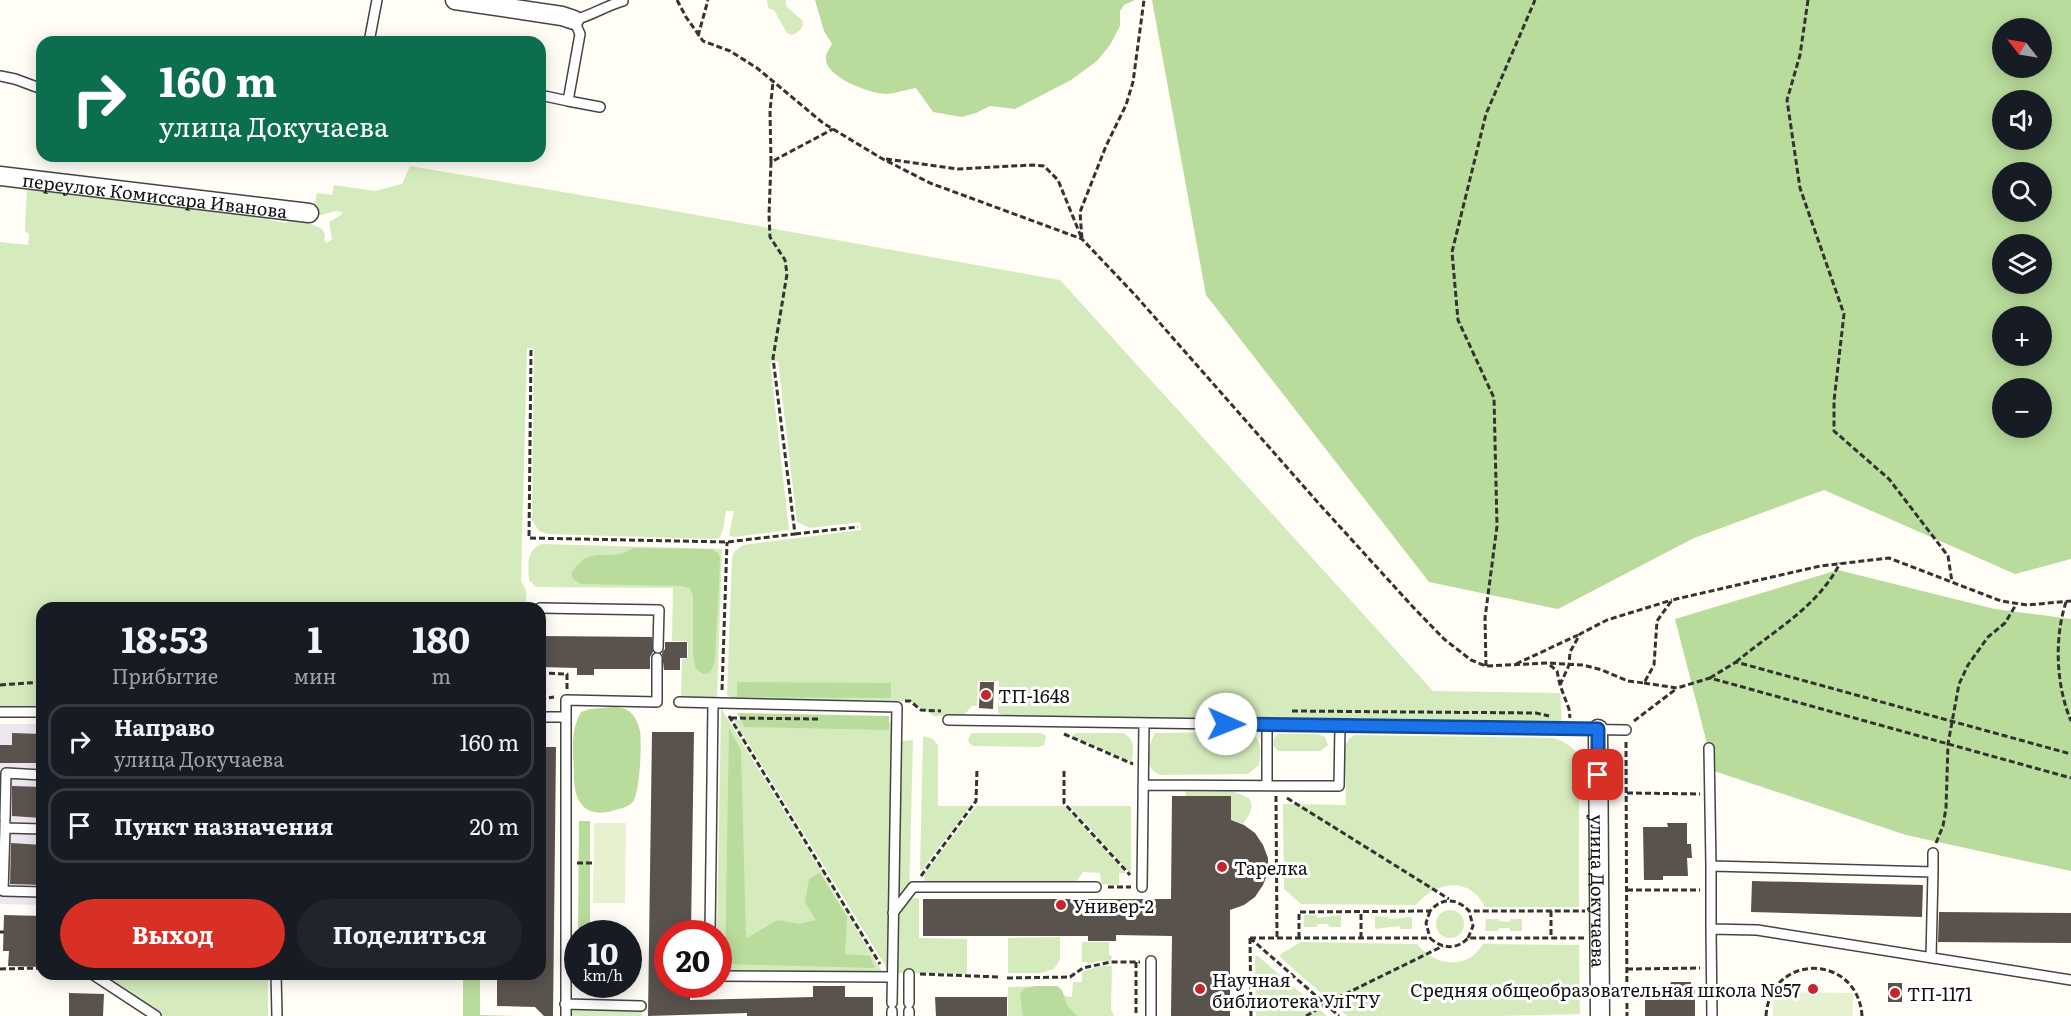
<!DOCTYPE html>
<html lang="ru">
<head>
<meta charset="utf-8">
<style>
  :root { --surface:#171b24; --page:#20242c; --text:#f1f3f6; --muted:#9ea1a6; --line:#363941; --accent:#d93025 }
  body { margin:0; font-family:Literata,serif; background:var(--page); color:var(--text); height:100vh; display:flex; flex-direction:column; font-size:22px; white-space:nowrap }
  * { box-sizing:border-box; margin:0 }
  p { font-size:20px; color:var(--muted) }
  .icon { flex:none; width:33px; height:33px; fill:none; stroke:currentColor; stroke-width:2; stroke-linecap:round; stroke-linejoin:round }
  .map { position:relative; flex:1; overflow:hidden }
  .panel { position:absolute; left:36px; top:602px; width:510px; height:378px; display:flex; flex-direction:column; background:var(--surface); border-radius:18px; box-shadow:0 3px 15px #0003 }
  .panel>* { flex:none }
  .hud { position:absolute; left:36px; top:36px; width:510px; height:126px; border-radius:18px; box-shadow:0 3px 15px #0003; background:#0b6e4f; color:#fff; overflow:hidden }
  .needle { width:39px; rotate:301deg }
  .controls { position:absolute; left:1992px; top:18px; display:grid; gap:12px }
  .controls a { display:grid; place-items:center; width:60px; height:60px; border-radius:50%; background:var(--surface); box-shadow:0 3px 15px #0003; font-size:30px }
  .speed { position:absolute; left:564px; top:920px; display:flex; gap:12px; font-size:30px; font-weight:700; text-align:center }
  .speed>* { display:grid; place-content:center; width:78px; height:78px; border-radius:50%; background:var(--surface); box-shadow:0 3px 15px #0003; line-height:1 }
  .speed small { font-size:15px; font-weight:400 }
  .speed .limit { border:9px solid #d22; background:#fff; color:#111 }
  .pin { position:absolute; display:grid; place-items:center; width:51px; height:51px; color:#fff; margin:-26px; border-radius:12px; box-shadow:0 3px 9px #0006 }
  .me { position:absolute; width:66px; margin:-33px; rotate:91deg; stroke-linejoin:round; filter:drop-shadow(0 0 4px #0008) }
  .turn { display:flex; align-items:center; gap:21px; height:126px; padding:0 24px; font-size:27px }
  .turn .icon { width:78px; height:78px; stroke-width:2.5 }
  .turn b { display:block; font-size:42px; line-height:51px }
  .eta { display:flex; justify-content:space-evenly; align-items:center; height:102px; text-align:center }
  .eta b { font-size:36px; font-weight:700; line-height:42px }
  .cta { display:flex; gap:12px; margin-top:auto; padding:12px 24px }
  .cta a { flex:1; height:69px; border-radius:36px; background:var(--accent); color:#fff; font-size:24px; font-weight:700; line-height:69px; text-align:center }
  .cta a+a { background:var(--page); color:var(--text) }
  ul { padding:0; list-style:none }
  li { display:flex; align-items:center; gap:18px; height:75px; margin:0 12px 9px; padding:0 12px; border:3px solid var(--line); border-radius:18px }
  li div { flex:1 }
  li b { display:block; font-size:22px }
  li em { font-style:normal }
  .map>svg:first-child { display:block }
</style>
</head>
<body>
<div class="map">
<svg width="2071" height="1016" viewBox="0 0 2071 1016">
  <rect width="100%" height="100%" fill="#fffdf5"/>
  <path fill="#eee6ef" d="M0 724H42V905L0 904Z"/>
  <path fill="#d5ebbd" d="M767 0H786V6L803 21C803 29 799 32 792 35L787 33 774 10 768 8Z
    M410 166 657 208 1060 280 1433 691 1560 693 1562 725 1006 716 998 713 999 681H978L977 706H972L964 715 934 716 910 701 732 699 727 695 732 558 734 552 743 545 861 530 860 522 810 528 797 522 778 361 770 362 789 530 734 537 729 535 734 511H726C724 520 725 529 719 538L713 539 547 534 539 531 532 520 534 349 527 348 521 581 526 590V607L42 608V707H0V242L28 245 29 234 25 231 27 185 267 214 270 220 286 223 289 220 309 223 322 229 325 234 324 240 327 243 332 239 329 222 341 215 342 212 335 211 315 217 314 207 317 193 332 195 334 185 375 191 402 184Z
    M542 544 722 549 717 699 681 697 682 659H688V641H672L673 588 536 587 529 580C528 565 526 549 542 544Z
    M721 708 883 973 724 972 719 967 717 933Z
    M734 720 891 722 888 970Z
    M1247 732C1263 737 1261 751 1259 765L1248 774 1161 775C1142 770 1148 746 1155 733Z
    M971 733H1040L1045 735 1046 738 1044 745 1038 747 974 746 971 745 968 741Z
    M1075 733H1123C1136 739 1133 750 1132 762L1072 736Z
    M1278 734H1318L1325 737 1328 745 1321 751H1278L1273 745 1274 738Z
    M1355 735 1553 738C1564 741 1575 747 1579 758V907H1485C1469 875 1435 882 1416 905L1301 904 1284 889 1283 804 1346 805 1345 746 1349 739Z
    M923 736 933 739 938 745V806H970L922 870H920Z
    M913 740 909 898H919V938L967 939V974L898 973 902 741Z
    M1185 789H1227L1249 798C1255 809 1249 814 1243 824L1231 820V796H1186Z
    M976 806H1064L1126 873H1119V885L1101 884 1100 873 1083 872 1076 882 925 883 924 875Z
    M1070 806H1131V874Z
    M1436 924a14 14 0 1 1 28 0a14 14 0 1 1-28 0Z
    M1304 915H1317V918L1341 915V927H1329L1328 924H1317V927H1304Z
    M1375 916 1388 917 1389 919 1412 917V929H1400V926L1375 929Z
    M1486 919H1498L1499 921 1510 922V919H1522V931H1510V928H1499L1498 931H1485Z
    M1060 937V960L1054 969 1041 973H1008V938Z
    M1082 942H1109V954L1112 957 1111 961H1099L1088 964 1087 962H1082Z
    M1301 942 1417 944C1434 966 1467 971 1483 944L1579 945 1580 1014 1500 1016H1347L1280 957 1281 954Z
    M1255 956H1258L1327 1016H1256Z
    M1100 966H1112L1111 1009 1114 1016H1008V987L1058 986 1065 996 1072 997 1073 982H1082V972Z
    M99 974H268V1016H163Z
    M572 1007 642 1008V1016H572Z"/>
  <path fill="#b9dc9c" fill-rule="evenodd" d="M815 0H1135L1124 5 1120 11V26L1110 45 1097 61 1071 80 1015 109 990 106 976 113 962 117 933 112 916 88C907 89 898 93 888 94 873 95 823 77 826 57 826 53 830 48 832 44L824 31Z
    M1152 0H2071V559L2015 574 1824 490 1694 538 1558 609 1429 582 1206 295ZM2002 28H2042V68H2002ZM2042 100V140H2002V100ZM2042 172V212H2002V172ZM2002 244H2042V284H2002ZM2042 316V356H2002V316ZM2042 388V428H2002V388Z
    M633 548 711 549 718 553 720 558 719 588 715 656 714 665 709 673 703 674 696 669 693 655V596L690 588 682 586 581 584 574 580 571 574C591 541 609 565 633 548Z
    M1838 570 1995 609 2071 619V871L1906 835 1714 771 1675 619Z
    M737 682 891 683V698L737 697Z
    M612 707C620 707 627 708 632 714 636 718 639 726 640 731 642 743 640 795 632 803 627 807 620 809 615 810 588 819 575 805 574 779 574 756 569 732 581 712L590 709Z
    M737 713 889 716V730L745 727Z
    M729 728 741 750 746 938 778 920 799 924 816 920 805 902 809 879 820 873 847 917 845 954 870 956 875 968 725 964Z
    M579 821H590V933H578Z
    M463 974H480V1015L516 1016H463Z
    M1036 986H1057L1062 990 1067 1005 1077 1016H1023L1020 994 1025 988Z"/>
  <path fill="#e6f2cf" d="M594 823H626L625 903H593Z
    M1773 992 1853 993V1016H1773Z"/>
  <path fill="#5a524d" d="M540 636 652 637 653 652 650 657V669H594V675H577V668L540 667Z
    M665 642H687V658H680V670H664L662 653 665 649Z
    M980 682H994L993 709 979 708Z
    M652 732H694L691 933H668V984H691L690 1000 813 997V986H845V997H873V1016H747V1013L648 1016Z
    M12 733 42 734V763H0V745H12Z
    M540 747H556L553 1016H544L535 1007 497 1006V974H540Z
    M12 786 42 787V818L12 816Z
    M1172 796H1231V820L1244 825 1255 833 1263 845 1268 858V872L1263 885 1255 897 1244 905 1230 910V1016H1171L1172 936 1116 935V941H1088V936H923V899H1171Z
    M1667 823H1687V844H1691L1692 858H1687L1688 876H1663V880H1644L1643 827H1668Z
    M11 843 42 845V885L10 884Z
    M1752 881 1923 885 1922 917 1751 912Z
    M1939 912 2071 913V943L1938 942Z
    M4 915 42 916 40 967 8 966 9 951H3Z
    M1671 982H1691V990H1695V1016H1645V986L1670 985Z
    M1888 983H1902V1002H1888Z
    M69 993 104 994 103 1016H69Z
    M935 997H1007V1016H936Z"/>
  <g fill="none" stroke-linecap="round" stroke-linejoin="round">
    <defs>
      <path id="lane" d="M369 42 377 0
        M0 76 15 79 42 89
        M540 95 568 101
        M600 107 568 101 580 34 574 20C591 16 605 6 623 1
        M540 608 659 610 658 648
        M679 702 897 707 892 1003
        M0 712H42
        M540 717H566V700L657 702V658
        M948 720 1626 730
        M1709 748 1711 866
        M1143 785 1339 786 1340 725
        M1267 785V724
        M5 819 6 773 42 775
        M5 822V828L42 829
        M5 828 3 891 42 892
        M1933 872V853
        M1142 887 1144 723
        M893 913 913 887H1096
        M1711 929V866L1933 872 1931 958
        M710 933 713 703
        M1151 961V1016
        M92 974 156 1016
        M276 974 277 1016
        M909 974V1003
        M718 976 892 977
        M565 1004 641 1006
        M892 1011V1016
        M909 1011V1016
        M566 1016V717
        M1712 1016 1711 929 1757 930 2071 980"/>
      <g id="street">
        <path d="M455 0 562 16 574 20"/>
        <path id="s1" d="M0 176 309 213"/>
        <path id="s2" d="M1598 729 1600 1016"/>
      </g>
    </defs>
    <use href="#lane" stroke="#444" stroke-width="12"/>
    <use href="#street" stroke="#444" stroke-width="21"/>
    <path stroke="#333" stroke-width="3" stroke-dasharray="6 3" stroke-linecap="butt" d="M677 0 686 17 703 41 730 51 757 68 823 123 881 158 930 183 1082 239 1136 296 1321 506 1413 607 1444 639 1471 660 1486 666 1548 663 1583 665 1602 670 1628 681 1644 683 1654 665 1657 621 1672 600 1820 566 1889 558 2001 601 2027 605 2071 601
      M1808 0 1800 55 1787 100 1800 188 1844 314 1834 401V431L1889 479 1948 556 1952 582
      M698 36 708 0
      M886 159 958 169 1032 165 1044 166 1058 180 1082 239 1080 212 1106 146 1126 105 1133 82 1144 0
      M771 162 770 111 773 82
      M531 350 529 538 727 542 795 534 773 358 787 274 785 260 770 237 769 215 771 162 833 129
      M795 534 858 527
      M2066 602C2054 639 2056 685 2071 721
      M1736 662C1773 631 1818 607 1840 563
      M1516 664 1578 635
      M1550 665 1557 671 1560 685 1569 709 1570 718
      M1486 666 1485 618 1497 526 1494 398 1458 320 1452 252 1486 114 1535 0
      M540 673 567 674V690
      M1710 678 1736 662 2071 754
      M1644 683 1677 688 1710 678 2071 778
      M0 685 42 682
      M1560 685 1569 665 1570 652 1580 634 1607 620 1672 600
      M722 690 727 542
      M540 699 554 697
      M905 701H910L921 710 941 711
      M1292 711 1536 713 1549 716
      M729 716 880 964
      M731 718 819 719
      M1634 721 1676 689
      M1064 734 1133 764
      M1626 742 1627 1016
      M1064 771V803L1130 875
      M1627 793 1700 794
      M1276 796 1277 938
      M1287 798 1449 899
      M1936 843 1943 826 1946 808 1948 744 1959 684 1968 665 1988 637 2005 623 2017 603
      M577 863H593
      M921 876 976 801 977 769
      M1108 887H1131
      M1627 890H1700
      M1430 911 1426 923 1430 938
      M1551 911V938
      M0 932H4
      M1250 938H1430C1442 949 1457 950 1468 938H1584
      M1250 938 1339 1016
      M1250 938 1251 1016
      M1299 938V912L1430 911C1442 897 1457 898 1469 911H1585
      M1361 938V912
      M1468 938 1473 926 1469 911
      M1136 962V1016
      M0 969 42 968
      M1627 969 1700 968
      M73 974 74 978
      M920 974 999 977
      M1007 978 1070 977 1083 968 1111 962H1140
      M1306 1016 1331 1001 1443 946
      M1766 1016C1770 952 1858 953 1862 1016"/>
    <use href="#lane" stroke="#fff" stroke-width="9"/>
    <use href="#street" stroke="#fff" stroke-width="18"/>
  </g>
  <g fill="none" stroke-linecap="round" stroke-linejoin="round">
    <defs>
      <path id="route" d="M1226 724 1598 729V775"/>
    </defs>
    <use href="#route" stroke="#114b97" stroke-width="15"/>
    <use href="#route" stroke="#1a73e8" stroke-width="10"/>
  </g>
  <g fill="#c4262e" stroke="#fff" stroke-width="2">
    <circle cx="986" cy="695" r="6"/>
    <circle cx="1222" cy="867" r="6"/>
    <circle cx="1061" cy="905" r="6"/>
    <circle cx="1200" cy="989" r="6"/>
    <circle cx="1813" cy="989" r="6"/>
    <circle cx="1895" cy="993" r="6"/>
  </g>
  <g text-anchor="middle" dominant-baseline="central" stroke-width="6" stroke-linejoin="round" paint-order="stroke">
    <g font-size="18" fill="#111" stroke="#fff">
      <text stroke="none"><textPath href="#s1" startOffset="156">переулок Комиссара Иванова</textPath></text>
      <text stroke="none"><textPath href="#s2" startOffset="162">улица Докучаева</textPath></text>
    </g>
    <g font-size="18" fill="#111" stroke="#fff" text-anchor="start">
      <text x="998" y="695">ТП-1648</text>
      <text x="1234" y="867">Тарелка</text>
      <text x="1073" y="905">Универ-2</text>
      <text x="1212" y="979">Научная<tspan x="1212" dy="21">библиотека УлГТУ</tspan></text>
      <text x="1801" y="989" text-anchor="end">Средняя общеобразовательная школа №57</text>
      <text x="1907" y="993">ТП-1171</text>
    </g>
  </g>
</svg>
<div class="controls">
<a><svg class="needle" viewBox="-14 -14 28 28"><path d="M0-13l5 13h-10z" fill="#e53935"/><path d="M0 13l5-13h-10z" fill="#9ea1a6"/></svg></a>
<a><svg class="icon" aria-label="sound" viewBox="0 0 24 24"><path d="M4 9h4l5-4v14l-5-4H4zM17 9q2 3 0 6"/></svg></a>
<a><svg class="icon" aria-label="search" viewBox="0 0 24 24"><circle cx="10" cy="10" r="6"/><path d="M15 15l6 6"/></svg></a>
<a><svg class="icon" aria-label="layers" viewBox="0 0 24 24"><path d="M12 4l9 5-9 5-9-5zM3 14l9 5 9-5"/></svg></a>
<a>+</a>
<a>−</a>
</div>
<div class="speed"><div>10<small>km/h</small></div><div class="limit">20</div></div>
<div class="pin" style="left:1598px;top:775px;background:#d93025"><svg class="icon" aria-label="arrive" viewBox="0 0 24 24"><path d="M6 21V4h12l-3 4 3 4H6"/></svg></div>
<svg class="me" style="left:1226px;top:724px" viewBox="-20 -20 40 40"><circle r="19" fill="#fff"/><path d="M0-13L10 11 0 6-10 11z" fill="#1a73e8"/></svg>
<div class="hud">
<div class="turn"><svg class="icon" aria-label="right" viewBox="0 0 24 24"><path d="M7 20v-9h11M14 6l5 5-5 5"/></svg><div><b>160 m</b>улица Докучаева</div></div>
</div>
<section class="panel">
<div class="eta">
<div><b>18:53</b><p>Прибытие</p></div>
<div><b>1</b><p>мин</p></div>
<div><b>180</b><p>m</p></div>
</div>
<ul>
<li><svg class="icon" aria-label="right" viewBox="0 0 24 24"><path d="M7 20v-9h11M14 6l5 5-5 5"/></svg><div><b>Направо</b><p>улица Докучаева</p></div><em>160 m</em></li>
<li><svg class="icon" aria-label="arrive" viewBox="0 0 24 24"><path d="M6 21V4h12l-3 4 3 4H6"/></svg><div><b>Пункт назначения</b></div><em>20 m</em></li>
</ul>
<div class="cta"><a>Выход</a><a>Поделиться</a></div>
</section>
</div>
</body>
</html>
